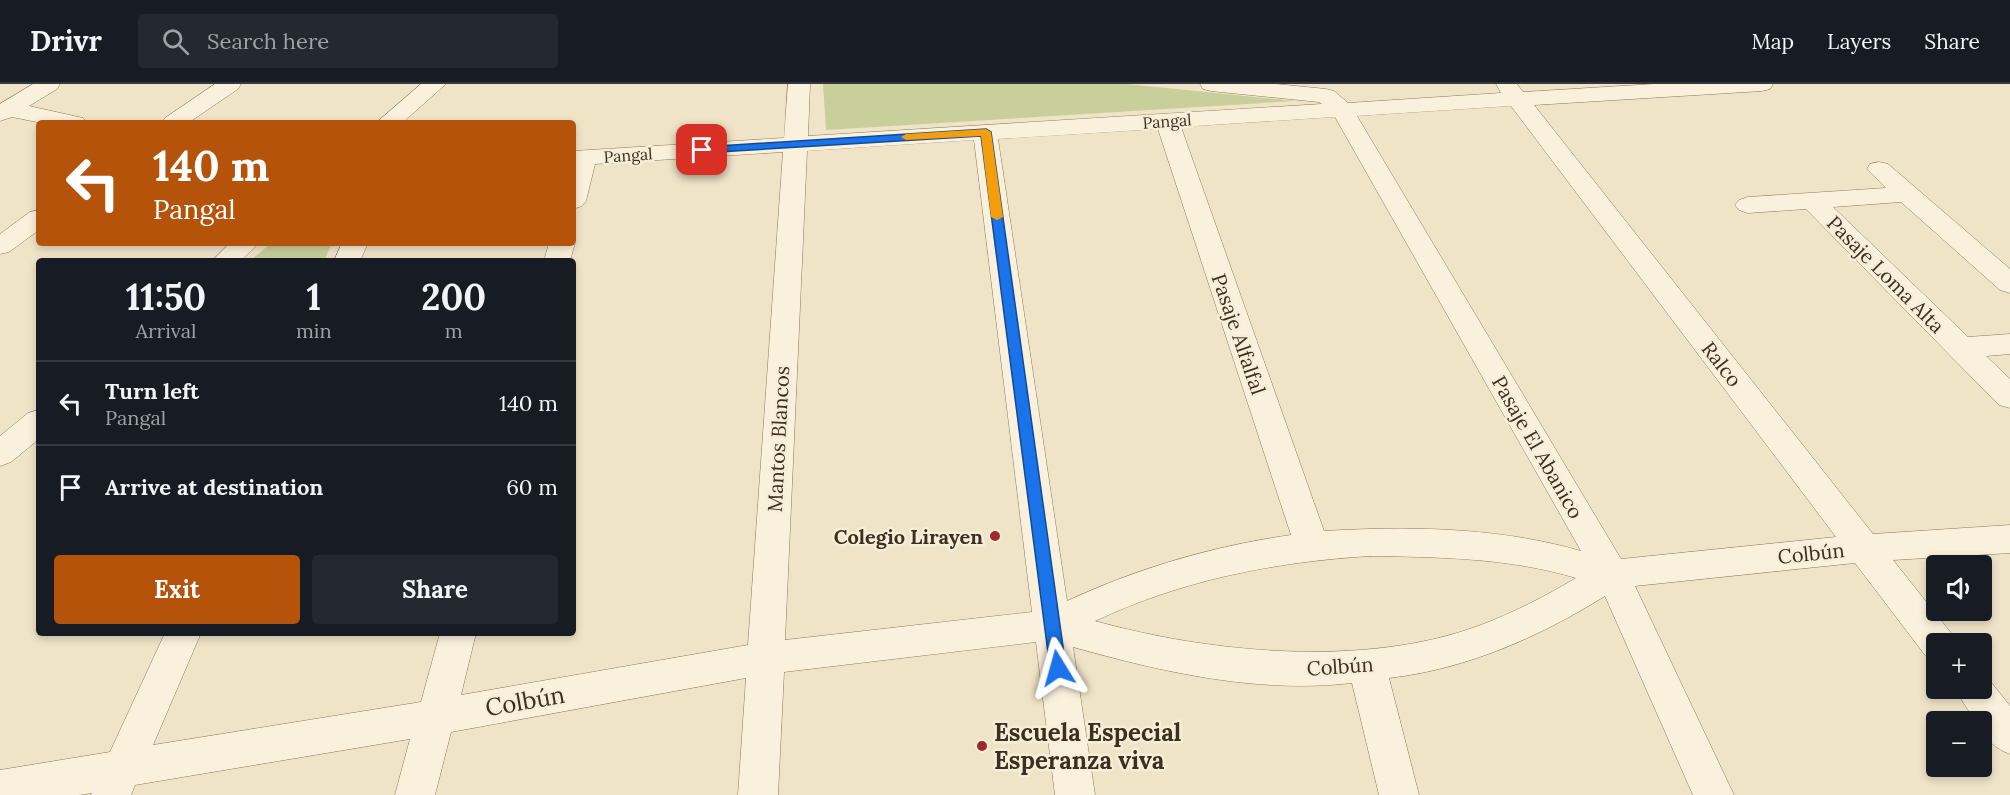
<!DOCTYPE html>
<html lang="en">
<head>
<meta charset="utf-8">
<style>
  :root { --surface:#171b24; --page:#242831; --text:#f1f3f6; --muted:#9ea1a6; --line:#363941; --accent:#b45309 }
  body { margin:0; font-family:Lora,serif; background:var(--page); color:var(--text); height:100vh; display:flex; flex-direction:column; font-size:22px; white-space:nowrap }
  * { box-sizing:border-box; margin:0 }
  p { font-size:20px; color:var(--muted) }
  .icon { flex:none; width:33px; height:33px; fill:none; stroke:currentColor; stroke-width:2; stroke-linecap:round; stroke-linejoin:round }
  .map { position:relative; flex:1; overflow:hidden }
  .side { position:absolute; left:36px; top:174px; width:540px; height:378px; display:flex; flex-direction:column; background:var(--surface); border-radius:6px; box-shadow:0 3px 9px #0003 }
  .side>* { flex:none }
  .banner { position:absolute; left:36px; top:36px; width:540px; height:126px; border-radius:6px; box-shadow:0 3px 9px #0003; background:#b45309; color:#fff; overflow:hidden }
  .tools { position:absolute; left:1926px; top:471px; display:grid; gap:12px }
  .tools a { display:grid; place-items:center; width:66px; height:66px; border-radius:6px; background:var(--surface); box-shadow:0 3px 9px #0003; font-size:30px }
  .pin { position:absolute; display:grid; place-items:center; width:51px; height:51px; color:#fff; margin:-26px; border-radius:12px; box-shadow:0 3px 9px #0006 }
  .me { position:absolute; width:66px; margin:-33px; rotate:352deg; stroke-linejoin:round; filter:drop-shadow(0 0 4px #0008) }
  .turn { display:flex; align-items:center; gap:21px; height:126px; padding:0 18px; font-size:27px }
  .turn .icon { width:78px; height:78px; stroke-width:2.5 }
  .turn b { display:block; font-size:42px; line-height:51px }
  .eta { display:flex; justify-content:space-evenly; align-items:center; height:102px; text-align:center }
  .eta b { font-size:36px; font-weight:800; line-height:42px }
  .button { display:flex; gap:12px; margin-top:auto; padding:12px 18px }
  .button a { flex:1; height:69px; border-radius:6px; background:var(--accent); color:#fff; font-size:24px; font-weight:800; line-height:69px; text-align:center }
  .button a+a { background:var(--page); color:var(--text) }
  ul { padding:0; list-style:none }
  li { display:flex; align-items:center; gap:18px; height:84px; padding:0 18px; border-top:2px solid var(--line) }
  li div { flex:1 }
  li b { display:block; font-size:22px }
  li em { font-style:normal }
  header { display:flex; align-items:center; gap:36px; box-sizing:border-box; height:84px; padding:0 30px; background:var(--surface); border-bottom:2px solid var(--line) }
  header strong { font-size:28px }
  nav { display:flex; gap:33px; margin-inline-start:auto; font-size:21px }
  .search { width:420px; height:54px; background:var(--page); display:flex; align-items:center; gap:15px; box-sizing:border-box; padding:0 21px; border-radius:6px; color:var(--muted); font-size:22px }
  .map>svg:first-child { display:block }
</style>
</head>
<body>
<header>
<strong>Drivr</strong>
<div class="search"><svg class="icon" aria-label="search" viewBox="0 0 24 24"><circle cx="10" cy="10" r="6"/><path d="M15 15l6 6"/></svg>Search here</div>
<nav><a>Map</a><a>Layers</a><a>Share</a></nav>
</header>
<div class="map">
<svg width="2010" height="711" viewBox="0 0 2010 711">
  <rect width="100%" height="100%" fill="#f0e4c8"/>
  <path fill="#c9cf9b" d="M823 0H1127L1295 17 826 46Z
    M271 159H332L324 177H250Z"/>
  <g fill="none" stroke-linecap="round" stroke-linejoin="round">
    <defs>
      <path id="minor" d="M33 0H60L57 5 29 22 83 34 87 39H42L12 33 0 37V20Z
        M215 0H241L238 5 188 39H161L165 34Z
        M421 0H446L402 39H376Z
        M788 0H810L808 52 1322 20 1319 18 1211 7 1203 5 1200 0H1276L1326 5 1334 7 1348 19 1501 9 1496 0H1517L1523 8 1654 0H1773L1770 5 1762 7 1534 21 1873 450 2010 441V469L1893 476 1951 549 1956 560H1936V575L1925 571 1855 479 1635 502 1734 711H1693L1605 512C1539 553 1467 585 1389 594L1419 711H1379L1352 599C1259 610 1162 588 1073 563L1095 711H1055L1036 558 784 588 778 711H738L746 594 451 648 435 711H395L410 655 135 701 131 711H91L92 709 79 711H0V686L110 668 165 549H201L153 661 421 618 440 549H476L461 611 748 561 783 68 595 80 586 117 582 122 573 125V67L784 54ZM1511 22 1836 453 1621 475 1357 32ZM1335 33 1581 467C1498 443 1409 442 1324 447L1181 43ZM1158 45 1291 451C1213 462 1138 484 1067 517L998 55ZM974 56 1032 528 785 556 807 67ZM1370 472C1439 473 1510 474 1576 494 1544 513 1513 529 1478 542 1364 584 1210 569 1095 537 1182 496 1274 478 1370 472Z
        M1879 78 1888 80 2010 185V209L2000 206 1901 118 1833 123 1968 253 2010 250V270L1986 272 2010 295V324L1999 321 1806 125 1748 129 1739 126 1735 121 1739 116 1748 113 1886 104 1867 85 1870 80Z
        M39 126V146L9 168 0 170V150L30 128Z
        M573 156 575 159 570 177H544L549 159H573Z
        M230 159H259L241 177H212Z
        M342 159H368L360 177H334Z
        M39 326V355L11 378 0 382V352L28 329Z
        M1982 590 1986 592 2010 622V670C1996 665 1982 654 1982 638H1976L1954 604H1982Z"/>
    </defs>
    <use href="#minor" stroke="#8d765c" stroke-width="1"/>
    <use href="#minor" fill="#faf1dc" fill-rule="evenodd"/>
  </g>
  <path fill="#1a73e8" stroke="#114b97" stroke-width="1.5" d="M986 45 991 48 1066 584 1064 589 1058 591 1052 589 1050 584 981 52 702 69 696 66 702 63Z"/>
  <path fill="#f59e0b" d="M986 45 991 48 1003 133 997 136 991 133 981 52 906 56 901 53 906 50Z"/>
  <g fill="#9e2a2b" stroke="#f7eed8" stroke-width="2">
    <circle cx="995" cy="452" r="6"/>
    <circle cx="982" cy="662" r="6"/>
  </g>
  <g text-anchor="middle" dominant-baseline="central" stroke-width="5" stroke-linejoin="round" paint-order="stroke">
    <g font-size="16" fill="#3d2e20" stroke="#f7eed8">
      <text transform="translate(1167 37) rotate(-4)">Pangal</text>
      <text transform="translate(628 71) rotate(-4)">Pangal</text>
    </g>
    <g font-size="20" fill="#3d2e20" stroke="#f7eed8">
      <text transform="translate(1886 190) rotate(45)">Pasaje Loma Alta</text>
      <text transform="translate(1239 250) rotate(71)">Pasaje Alfalfal</text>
      <text transform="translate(1722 280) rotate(52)">Ralco</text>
      <text transform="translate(778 355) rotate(-87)">Mantos Blancos</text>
      <text transform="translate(1538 363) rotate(60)">Pasaje El Abanico</text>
      <text transform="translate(1811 469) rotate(-6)">Colbún</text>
      <text transform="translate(1340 582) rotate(-4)">Colbún</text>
    </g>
    <g font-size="20" font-weight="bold" fill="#3d2e20" stroke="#f7eed8" text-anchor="end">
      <text x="983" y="452">Colegio Lirayen</text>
    </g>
    <g font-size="24" fill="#3d2e20" stroke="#f7eed8">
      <text transform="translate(525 617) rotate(-10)">Colbún</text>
    </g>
    <g font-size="24" font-weight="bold" fill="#3d2e20" stroke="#f7eed8" text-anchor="start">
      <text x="994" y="648">Escuela Especial<tspan x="994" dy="28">Esperanza viva</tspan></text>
    </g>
  </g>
</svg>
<div class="tools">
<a><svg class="icon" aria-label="sound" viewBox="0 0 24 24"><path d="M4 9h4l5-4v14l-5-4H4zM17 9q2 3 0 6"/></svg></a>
<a>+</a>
<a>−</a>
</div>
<div class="pin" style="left:702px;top:66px;background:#d93025"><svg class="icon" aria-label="arrive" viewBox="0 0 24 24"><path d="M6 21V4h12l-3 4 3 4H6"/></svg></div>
<svg class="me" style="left:1058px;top:584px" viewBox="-20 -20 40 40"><path d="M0-17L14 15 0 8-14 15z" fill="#1a73e8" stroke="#fff" stroke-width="4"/></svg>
<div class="banner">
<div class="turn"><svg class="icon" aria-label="left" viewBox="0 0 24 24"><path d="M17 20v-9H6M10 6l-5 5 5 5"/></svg><div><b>140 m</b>Pangal</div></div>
</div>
<section class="side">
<div class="eta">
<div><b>11:50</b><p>Arrival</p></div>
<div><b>1</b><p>min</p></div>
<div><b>200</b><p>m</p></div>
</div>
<ul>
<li><svg class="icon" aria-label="left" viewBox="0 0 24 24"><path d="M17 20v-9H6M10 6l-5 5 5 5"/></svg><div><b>Turn left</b><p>Pangal</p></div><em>140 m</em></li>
<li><svg class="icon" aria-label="arrive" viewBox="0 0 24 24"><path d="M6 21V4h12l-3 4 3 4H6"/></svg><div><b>Arrive at destination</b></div><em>60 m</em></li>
</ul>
<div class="button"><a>Exit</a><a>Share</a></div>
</section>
</div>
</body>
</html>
